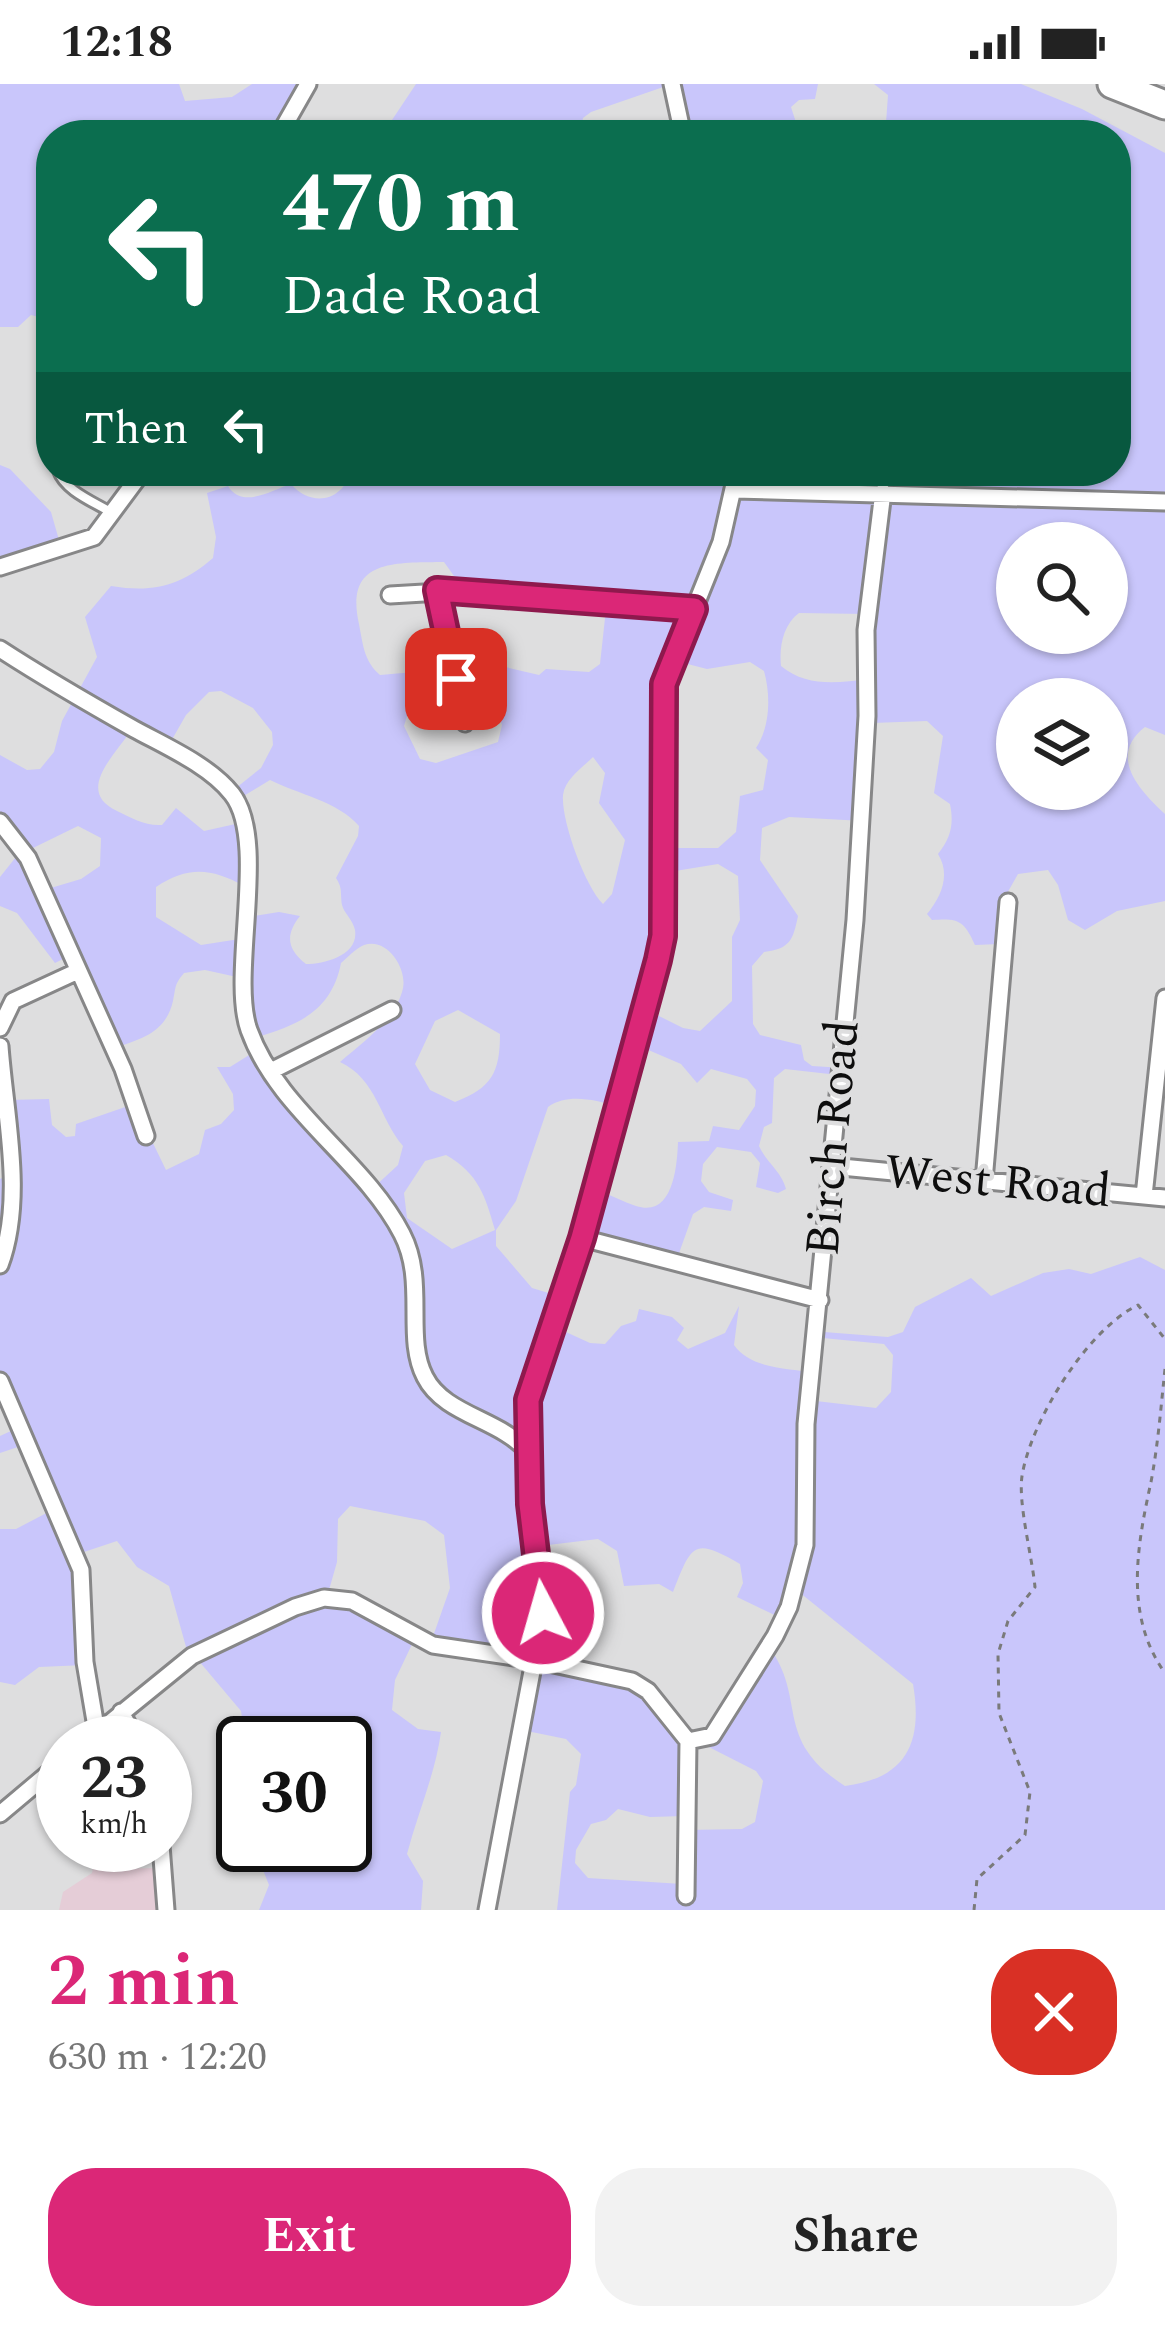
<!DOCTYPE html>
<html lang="en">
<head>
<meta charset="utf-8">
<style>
  :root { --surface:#fff; --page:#f2f2f2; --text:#222; --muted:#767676; --accent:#db2777 }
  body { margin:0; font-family:Spectral,serif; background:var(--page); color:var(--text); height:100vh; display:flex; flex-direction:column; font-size:45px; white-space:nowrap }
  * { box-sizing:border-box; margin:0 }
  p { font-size:39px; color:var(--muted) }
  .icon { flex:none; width:66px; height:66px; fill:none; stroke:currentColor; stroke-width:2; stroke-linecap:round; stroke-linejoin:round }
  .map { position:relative; height:1826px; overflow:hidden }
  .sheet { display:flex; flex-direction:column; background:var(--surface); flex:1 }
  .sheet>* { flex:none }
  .banner { position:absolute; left:36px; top:36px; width:1095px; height:366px; border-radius:48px; box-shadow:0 3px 9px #0004; background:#0b6e4f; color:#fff; overflow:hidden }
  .tools { position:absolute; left:996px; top:438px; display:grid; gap:24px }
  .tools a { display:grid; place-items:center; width:132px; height:132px; border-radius:50%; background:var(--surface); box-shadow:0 3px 9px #0004; font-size:60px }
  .speed { position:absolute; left:36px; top:1632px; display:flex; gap:24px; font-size:60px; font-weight:700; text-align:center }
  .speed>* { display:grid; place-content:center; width:156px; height:156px; border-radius:50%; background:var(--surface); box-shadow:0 3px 9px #0004; line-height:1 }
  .speed small { font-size:30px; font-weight:400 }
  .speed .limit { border:6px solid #111; border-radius:18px; background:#fff; color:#111 }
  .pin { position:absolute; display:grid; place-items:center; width:102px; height:102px; color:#fff; margin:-51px; border-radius:24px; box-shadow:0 6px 18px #0006 }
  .me { position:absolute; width:132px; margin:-66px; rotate:354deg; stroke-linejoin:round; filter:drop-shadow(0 0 9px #0008) }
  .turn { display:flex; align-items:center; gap:42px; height:252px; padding:0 48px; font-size:54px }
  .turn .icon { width:156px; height:156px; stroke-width:2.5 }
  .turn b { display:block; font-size:84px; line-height:102px }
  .then { display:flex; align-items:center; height:114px; padding:0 48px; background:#0003; gap:24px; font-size:45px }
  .round { display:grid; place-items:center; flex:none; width:126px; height:126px; border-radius:48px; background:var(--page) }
  .summary { display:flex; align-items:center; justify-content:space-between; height:204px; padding:0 48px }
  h1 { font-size:72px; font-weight:700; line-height:90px; color:var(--accent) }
  .action { display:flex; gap:24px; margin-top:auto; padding:24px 48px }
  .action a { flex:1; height:138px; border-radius:48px; background:var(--accent); color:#fff; font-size:48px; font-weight:700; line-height:138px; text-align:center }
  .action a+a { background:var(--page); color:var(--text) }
  .status { display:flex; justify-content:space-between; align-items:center; height:84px; padding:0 60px; background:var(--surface); direction:ltr }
  .status svg { height:33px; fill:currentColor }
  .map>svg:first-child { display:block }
</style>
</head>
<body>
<div class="status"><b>12:18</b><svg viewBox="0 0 49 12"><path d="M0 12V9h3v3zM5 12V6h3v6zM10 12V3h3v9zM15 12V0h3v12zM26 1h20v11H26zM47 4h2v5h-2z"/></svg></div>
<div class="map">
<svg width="1165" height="1826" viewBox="0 0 1165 1826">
  <rect width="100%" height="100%" fill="#dededf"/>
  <path fill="#e5cdd7" d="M95 1774 108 1785 161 1784 165 1826H59L63 1808 92 1789Z"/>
  <path fill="#c9c6fb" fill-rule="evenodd" d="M0 0H179L185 17 232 13 252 0H306L279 51H51V236L31 231 18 243H0Z
    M416 0H818L815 15 799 16 791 23 800 51H686L672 0 591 28 583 34 579 51H382Z
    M874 0H1021L1082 25 1165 69V651L1145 643C1107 672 1140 707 1165 730V817L1117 827 1085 846 1068 836 1058 801 1048 786 1018 790 1005 813 999 860 975 861C964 836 958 834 932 836L927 830C941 813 951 791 938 770 951 754 954 740 950 720L934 709 943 652 927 637 872 639 864 737 789 733 762 744 760 776 798 832C793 856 790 865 764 868L752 882 753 940 760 951 801 961 804 976 812 982 844 984 847 992 785 985 774 994 772 1039 764 1043 759 1062C766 1078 782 1088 786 1105L778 1109 756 1103 760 1079 751 1068 717 1063 703 1080 701 1097 709 1108 733 1116 731 1127 704 1123 693 1130 678 1172 586 1149 598 1107C612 1111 623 1118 636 1122 673 1134 677 1083 678 1058L709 1057 713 1042 739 1046 755 1022 756 1006 747 995 711 985 697 999 681 980 639 962 617 1022C594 1016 568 1009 548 1023L516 1117 496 1146V1162L532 1204 562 1213 555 1243 590 1259 605 1260 621 1242 636 1237 639 1225 672 1233 684 1244 677 1256 688 1265 725 1249 739 1222 734 1261C752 1286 789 1284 817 1289L816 1317 876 1324 891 1308 893 1271 884 1260 823 1254 824 1248 888 1253 903 1248 915 1223 971 1194 991 1212 1043 1189 1069 1185 1091 1190 1140 1173 1165 1186V1826H557L570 1708 576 1701 581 1670 566 1655 522 1646 535 1578 430 1561 450 1504 444 1451 425 1437 350 1422 338 1435 337 1478 329 1506 414 1556 395 1596 392 1626 418 1645 441 1648C435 1691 418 1728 407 1770L423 1797 421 1826H259L269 1801 263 1786 267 1773 255 1761H345V1659H246L241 1627 193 1570H188L169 1502 137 1483 117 1457 81 1469 85 1581 39 1583 15 1601 0 1598V1445H16L56 1424 27 1360 0 1369V1352L24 1341 0 1287V1095L8 1091 7 1016 49 1015 52 1041 66 1053 75 1052 76 1040 134 1020 166 1086 199 1070 205 1046 221 1040 234 1026 233 1010 217 983H230L259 965 371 1106 398 1081 403 1062C380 1036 377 995 340 978 362 959 397 934 403 904 407 884 387 853 364 861 356 864 347 874 341 879 332 926 299 941 257 953L246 895 205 886 184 889C174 901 176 903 173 917 166 948 142 955 114 964L71 871 55 879 17 829 0 822V793L24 763 0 738V671L27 686 40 685 54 668 62 637 97 573 85 533 111 502C153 509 181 502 213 474L216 453 207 409 228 402C242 425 270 407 291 400 312 424 343 417 351 387H740L738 400 899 408V387H1116V51H871L886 39 888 11ZM1017 459H1107V549H1017ZM444 478 454 492 473 500 607 516 600 580 589 588 546 585 539 591 480 577 502 641 498 658 436 679 420 675 404 642 408 629 432 614 426 587 380 591C364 577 363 561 359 540 344 474 396 479 444 478ZM799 529 866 530 868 595C837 599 806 603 781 582 779 563 783 541 799 529ZM676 577 707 585 750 578 764 587C771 612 770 643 756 664L768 676 763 706 740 712 736 748 718 764H669L667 597ZM221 607 253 624 272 648 273 661 261 684 236 704 237 716 270 696C298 710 339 718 359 742L358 752 336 794C343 805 340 808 342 821 344 829 353 836 355 846 359 871 325 880 306 880 287 865 285 851 300 832L279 828 254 832 246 854 201 861 156 833V803C188 782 211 784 244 802L240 739 204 747 176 724 162 741C144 742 132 734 117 727 73 706 118 669 133 643L170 659 186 631 209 608ZM1017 615H1107V705H1017ZM593 673 605 689 599 719 625 756 612 810 603 820C585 802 561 737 563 711 565 695 582 684 593 673ZM78 742 101 754 100 782 81 795 44 806 26 764H33ZM718 780 738 792 740 836 732 853V917L700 947 683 944 649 927 669 788ZM458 926 500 950C500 988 492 1004 455 1018L430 1006 415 980 435 937ZM446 1071C479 1090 485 1112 495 1146L452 1165 407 1134 404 1109 425 1077ZM598 1455 617 1467 624 1502 659 1500 673 1508C692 1460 693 1453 740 1480L743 1499 737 1513 783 1535 799 1508 913 1600C923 1658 907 1694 845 1702 772 1655 808 1616 769 1563L712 1649 697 1657 756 1687 763 1697 755 1738 742 1745 687 1746 682 1800 588 1794 575 1779 576 1766 591 1740 606 1736 618 1725 650 1733 685 1732 690 1651 649 1599 617 1585 537 1574 540 1462Z
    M0 381 10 385 51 428 61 463 0 482Z"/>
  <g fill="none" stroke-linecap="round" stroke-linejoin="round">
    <defs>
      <path id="service" d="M58 387C65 407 94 418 112 429"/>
      <path id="minor" d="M672 0 683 51
        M279 51 308 0
        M735 406 1165 418
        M0 483 94 453 143 387
        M437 506 465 639
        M390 511 475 506 694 525
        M0 565C43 593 88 619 134 645 165 662 209 681 232 710 269 757 229 890 249 946 278 1027 364 1076 402 1150 427 1198 404 1253 425 1293 444 1331 500 1335 527 1367
        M0 738 28 774 123 985 146 1052
        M0 944 13 917 78 887
        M0 962C5 1032 25 1113 0 1181
        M273 986 392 926
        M831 1082 1165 1114
        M984 1097 1008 818
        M1144 1112 1165 914
        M582 1154 820 1216
        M0 1297 81 1486 85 1578 97 1649
        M121 1628 138 1659
        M688 1657 712 1652 775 1552 789 1523 805 1461 806 1340 855 836 867 632 866 546 883 408
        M85 1659 192 1572 295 1523 324 1514 352 1517 433 1561 535 1576 632 1597 648 1607 688 1657 686 1812
        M0 1730 63 1677
        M161 1761 166 1826
        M487 1826 543 1529 530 1419 528 1316 582 1154 658 876 663 852 664 600 721 458 737 387"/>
      <path id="motorway" d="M1112 0 1165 21"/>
    </defs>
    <use href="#service" stroke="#878788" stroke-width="14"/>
    <use href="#minor" stroke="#878788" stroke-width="21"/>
    <use href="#motorway" stroke="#878788" stroke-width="33"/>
    <path stroke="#7a7a7a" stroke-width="3" stroke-dasharray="6 6" stroke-linecap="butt" d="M1165 1285C1161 1322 1158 1361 1151 1398 1137 1462 1124 1532 1165 1589
      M974 1826 977 1795 1025 1751 1030 1708 999 1629 998 1570 1008 1537 1035 1503C1032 1472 1018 1420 1022 1392 1031 1336 1088 1245 1138 1221L1165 1255"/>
    <use href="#service" stroke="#fff" stroke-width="8"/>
    <use href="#minor" stroke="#fff" stroke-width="15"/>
    <use href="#motorway" stroke="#fff" stroke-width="27"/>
  </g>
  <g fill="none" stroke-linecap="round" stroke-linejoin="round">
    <defs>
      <path id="route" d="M456 595 437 506 694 525 664 600 663 852 658 876 582 1154 528 1316 530 1420 543 1529"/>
    </defs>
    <use href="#route" stroke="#8e194d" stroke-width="30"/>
    <use href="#route" stroke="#db2777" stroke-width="21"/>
  </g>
  <g text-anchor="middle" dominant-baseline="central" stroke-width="9" stroke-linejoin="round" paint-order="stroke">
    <g font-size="48" fill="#0e0e0e" stroke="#dededf">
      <text transform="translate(833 1054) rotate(-85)">Birch Road</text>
      <text transform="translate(998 1098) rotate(5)">West Road</text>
    </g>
  </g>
</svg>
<div class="tools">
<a><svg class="icon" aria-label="search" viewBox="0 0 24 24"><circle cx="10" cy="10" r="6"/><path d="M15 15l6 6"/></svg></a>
<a><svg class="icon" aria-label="layers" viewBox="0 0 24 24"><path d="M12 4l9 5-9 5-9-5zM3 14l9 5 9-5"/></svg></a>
</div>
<div class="speed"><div>23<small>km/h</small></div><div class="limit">30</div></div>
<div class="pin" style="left:456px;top:595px;background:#d93025"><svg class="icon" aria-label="arrive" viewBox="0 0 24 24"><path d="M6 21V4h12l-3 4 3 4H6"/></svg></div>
<svg class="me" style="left:543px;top:1529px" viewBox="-20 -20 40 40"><circle r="17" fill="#db2777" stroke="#fff" stroke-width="3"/><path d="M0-11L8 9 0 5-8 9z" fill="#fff"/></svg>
<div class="banner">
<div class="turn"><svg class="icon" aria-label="left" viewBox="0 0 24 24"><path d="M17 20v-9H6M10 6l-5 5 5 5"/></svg><div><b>470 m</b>Dade Road</div></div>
<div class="then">Then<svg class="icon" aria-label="left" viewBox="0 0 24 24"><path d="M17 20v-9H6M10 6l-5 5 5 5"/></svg></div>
</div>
</div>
<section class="sheet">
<div class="summary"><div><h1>2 min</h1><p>630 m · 12:20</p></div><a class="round" style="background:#d93025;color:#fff"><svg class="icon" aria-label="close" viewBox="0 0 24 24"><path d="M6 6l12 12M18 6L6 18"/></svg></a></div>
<div class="action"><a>Exit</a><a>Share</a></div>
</section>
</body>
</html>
